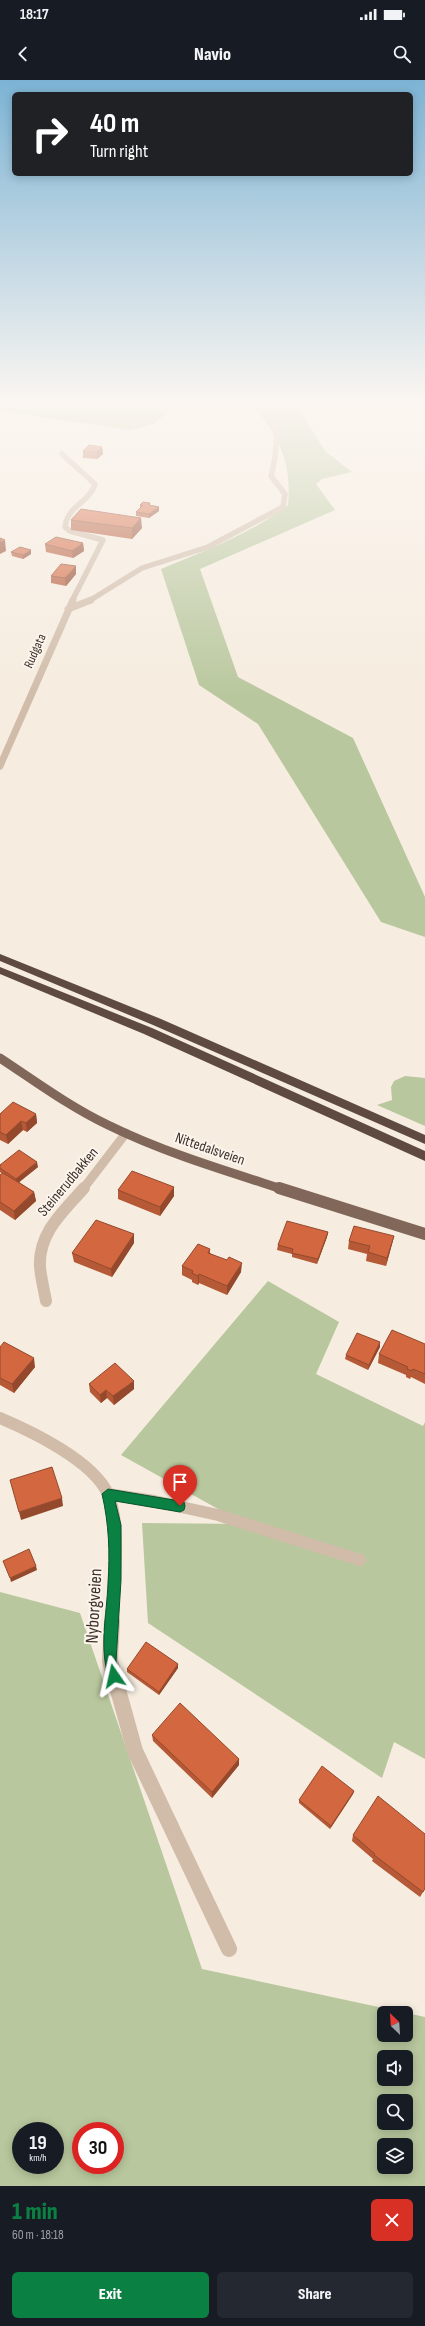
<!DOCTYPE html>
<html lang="en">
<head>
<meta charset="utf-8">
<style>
  :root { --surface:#171b24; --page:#242831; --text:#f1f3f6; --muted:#9ea1a6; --accent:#0b8043 }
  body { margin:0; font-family:"Sofia Sans Condensed",sans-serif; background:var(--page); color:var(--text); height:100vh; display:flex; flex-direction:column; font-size:15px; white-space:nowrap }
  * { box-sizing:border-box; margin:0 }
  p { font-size:13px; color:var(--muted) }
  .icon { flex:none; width:22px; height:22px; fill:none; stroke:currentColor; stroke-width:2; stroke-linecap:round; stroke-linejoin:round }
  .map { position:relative; height:2106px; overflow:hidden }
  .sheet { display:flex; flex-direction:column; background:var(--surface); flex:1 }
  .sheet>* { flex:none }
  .guide { position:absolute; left:12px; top:12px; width:401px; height:84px; border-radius:6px; box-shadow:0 2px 10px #0003; background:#202124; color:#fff; overflow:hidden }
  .needle { width:26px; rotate:335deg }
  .tools { position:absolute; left:377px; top:1926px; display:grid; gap:8px }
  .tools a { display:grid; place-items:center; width:36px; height:36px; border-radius:6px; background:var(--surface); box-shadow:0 2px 10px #0003; font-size:20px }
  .speed { position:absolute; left:12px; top:2042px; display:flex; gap:8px; font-size:20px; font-weight:700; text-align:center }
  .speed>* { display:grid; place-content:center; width:52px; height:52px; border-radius:50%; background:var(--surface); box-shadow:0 2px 10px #0003; line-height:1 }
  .speed small { font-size:10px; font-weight:400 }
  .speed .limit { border:6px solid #d22; background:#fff; color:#111 }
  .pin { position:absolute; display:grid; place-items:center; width:34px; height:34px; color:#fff; margin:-41px -17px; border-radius:50% 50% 50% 0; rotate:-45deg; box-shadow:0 0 4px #0007 }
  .pin .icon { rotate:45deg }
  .me { position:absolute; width:44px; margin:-22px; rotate:349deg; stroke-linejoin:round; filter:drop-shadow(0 0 3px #0008) }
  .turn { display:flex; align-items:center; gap:14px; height:84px; padding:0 12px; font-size:18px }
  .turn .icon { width:52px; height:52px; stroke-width:2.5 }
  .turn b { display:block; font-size:28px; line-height:34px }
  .round { display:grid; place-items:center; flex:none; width:42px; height:42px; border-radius:6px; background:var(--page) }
  .overview { display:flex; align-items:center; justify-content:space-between; height:68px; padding:0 12px }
  h1 { font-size:24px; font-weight:800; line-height:30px; color:var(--accent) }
  .cta { display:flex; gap:8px; margin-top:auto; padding:8px 12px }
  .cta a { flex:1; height:46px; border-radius:6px; background:var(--accent); color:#fff; font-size:16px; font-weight:800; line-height:46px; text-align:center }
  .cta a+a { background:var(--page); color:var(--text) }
  .status { display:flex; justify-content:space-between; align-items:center; height:28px; padding:0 20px; background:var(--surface); direction:ltr }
  .status svg { height:11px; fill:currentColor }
  header { display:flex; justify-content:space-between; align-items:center; height:52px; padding:0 12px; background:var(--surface); font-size:18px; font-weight:800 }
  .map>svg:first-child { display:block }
</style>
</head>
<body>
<div class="status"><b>18:17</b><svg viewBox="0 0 49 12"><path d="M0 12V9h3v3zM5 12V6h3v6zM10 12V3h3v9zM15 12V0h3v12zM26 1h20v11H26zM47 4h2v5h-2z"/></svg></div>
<header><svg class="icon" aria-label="back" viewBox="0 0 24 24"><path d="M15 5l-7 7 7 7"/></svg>Navio<svg class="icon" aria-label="search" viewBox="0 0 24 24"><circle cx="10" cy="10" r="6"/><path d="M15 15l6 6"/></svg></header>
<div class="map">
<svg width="425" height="2106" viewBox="0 0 425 2106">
  <rect width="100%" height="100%" fill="#f6ecdf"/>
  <path fill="#b8c79d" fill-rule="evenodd" d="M0 324H192L168 333 153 344 131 350 0 331Z
    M252 324H296L325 371 352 392 322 399 316 404 335 430 200 489 238 597 353 658 425 817V857L381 842 258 644 199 605 161 489C205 471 250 454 288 425 292 382 279 357 252 324Z
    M405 996 425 998V1046L377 1025 392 1020 391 1007 394 1001Z
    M268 1201 339 1242 316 1294 423 1346 425 1342V1679L394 1662 382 1698 148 1543 142 1443 245 1444 121 1375Z
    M0 1512 80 1533 202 1889 425 1937V2106H0ZM384 1933H406V1955H384ZM384 1977H406V1999H384ZM384 2021H406V2043H384ZM21 2051H55V2085H21ZM81 2051H115V2085H81ZM384 2065H406V2087H384Z"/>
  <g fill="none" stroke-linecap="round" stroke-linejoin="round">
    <path stroke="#d0bca9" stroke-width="5.5" d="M62 374 95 404C90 422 67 426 65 447L70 451 103 460 72 521
      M89 521 142 488 208 467 283 427 285 414 271 396C277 372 281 347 264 327L265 324"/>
    <path stroke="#d0bca9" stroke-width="7" d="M68 529 91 520
      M0 686 73 520"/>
    <path stroke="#d0bca9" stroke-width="9" d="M83 1109 126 1053"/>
    <path stroke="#d0bca9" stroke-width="12" d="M46 1221C44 1210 41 1198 40 1187 38 1153 63 1132 84 1108
      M0 1338C33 1352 93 1381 108 1414 122 1444 114 1508 112 1542
      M108 1414 154 1421 218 1435 360 1480"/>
    <path stroke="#d0bca9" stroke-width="16" d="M112 1541 110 1581 135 1671 229 1869"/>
    <path stroke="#806759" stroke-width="9" d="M0 978C35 1001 70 1027 108 1045 163 1072 223 1090 282 1109"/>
    <path stroke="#806759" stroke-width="12" d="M279 1108 425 1154"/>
    <path fill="#5e4a40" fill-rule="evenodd" d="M0 874 161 939 425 1055V1064L153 945 0 881Z
      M0 887 152 948 425 1071V1081L144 954 0 894Z"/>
  </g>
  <path fill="#b55937" d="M102 367 103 374 97 379 83 378V371Z
    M150 423V425L159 427V431L149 438 136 436V432L140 428V425Z
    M71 440 142 448 132 459 71 450Z
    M83 463 84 471 73 478 46 472 45 464Z
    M11 472 31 474 23 479 12 476Z
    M76 494 66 506 51 503V496Z
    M0 1034H36L37 1043 27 1052 23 1050 8 1064 0 1060Z
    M0 1085 38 1087 19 1102 34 1112 36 1121 15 1140 0 1130V1095L2 1094 0 1092Z
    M118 1110 174 1116 160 1136 118 1119Z
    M328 1152 327 1157 317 1184 292 1177V1174L277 1170 278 1165Z
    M394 1156 392 1164 386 1186 366 1181 367 1174 348 1169 349 1161Z
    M134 1163 112 1197 74 1182 72 1173Z
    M210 1169V1173L241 1192 227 1215 199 1203 198 1205 192 1202V1200L182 1195V1186Z
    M425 1264V1304L411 1297 410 1299 406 1297V1295L378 1283 379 1274Z
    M0 1267 35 1287 14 1313 0 1305Z
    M380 1267 368 1290 345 1279 346 1275Z
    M89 1304 134 1309 114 1325 107 1318 101 1323 90 1312Z
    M178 1584V1588L159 1615 127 1592V1589Z
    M152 1655 239 1679V1685L212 1718 153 1661Z
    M354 1711 353 1714 330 1749 299 1723V1720Z
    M353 1755 425 1809 420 1817 372 1781 373 1779 352 1761Z"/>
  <path fill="#94492d" d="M102 367 103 374 97 379V372Z
    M159 427V431L149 438V434Z
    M141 438 142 448 132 459V448Z
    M5 460 6 471 0 474V463Z
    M83 463 84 471 73 478 72 471Z
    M31 470V474L23 479V475Z
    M76 486V494L66 506 65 498Z
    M36 1034 37 1043 27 1052 26 1043Z
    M21 1041 23 1050 8 1064 6 1055Z
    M37 1082 38 1087 17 1104 16 1099Z
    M174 1107V1116L160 1136V1127Z
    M34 1112 36 1121 15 1140 14 1131Z
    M328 1152 327 1157 317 1184 318 1179Z
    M134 1154V1163L112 1197 111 1189Z
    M394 1156 392 1164 386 1186 387 1178Z
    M242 1183 241 1192 227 1215V1206Z
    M199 1194V1203L198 1205V1196Z
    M380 1262V1267L368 1290 369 1285Z
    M34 1278 35 1287 14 1313 12 1304Z
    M134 1301V1309L114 1325 113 1316Z
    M106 1310 107 1318 101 1323 100 1315Z
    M62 1418 63 1426 21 1440 19 1432Z
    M36 1486 37 1490 11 1502 10 1498Z
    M178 1584V1588L159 1615V1612Z
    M239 1679V1685L212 1718V1712Z
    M354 1711 353 1714 330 1749 331 1746Z"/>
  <path fill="#d36840" stroke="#94492d" d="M89 365 102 367 97 372 83 371Z
    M143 422 150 423 149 425 159 427 149 434 136 432 143 425H140Z
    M81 429 141 438 132 448 71 440Z
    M56 457 83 463 72 471 45 464Z
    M0 458 5 460 0 463Z
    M20 467 31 470 23 475 11 472Z
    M61 484 76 486 65 498 51 496Z
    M13 1022 36 1034 26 1043 21 1041 6 1055 0 1052V1034Z
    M19 1070 37 1082 16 1099 0 1088V1085Z
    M132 1091 174 1107 160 1127 118 1110Z
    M3 1093 34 1112 14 1131 0 1122V1095Z
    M96 1140 134 1154 111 1189 72 1173Z
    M287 1141 328 1152 318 1179 292 1173 293 1169 278 1165Z
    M354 1146 394 1156 387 1178 368 1172 370 1166 349 1161Z
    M198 1164 210 1169 208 1173 227 1180 229 1177 242 1183 227 1206 199 1194 198 1196 192 1193 193 1191 182 1186Z
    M392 1250 425 1264V1294L413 1289 412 1291 407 1289 408 1287 379 1274Z
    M357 1253 380 1262 369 1285 346 1275Z
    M4 1262 34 1278 12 1304 0 1298V1267Z
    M115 1283 134 1301 113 1316 106 1310 100 1315 89 1304Z
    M52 1387 62 1418 19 1432 10 1400Z
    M29 1469 36 1486 10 1498 3 1481Z
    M146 1562 178 1584 159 1612 127 1589Z
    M180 1623 239 1679 212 1712 152 1655Z
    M322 1686 354 1711 331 1746 299 1720Z
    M378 1716 425 1754V1808L423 1812 374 1775 375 1774 353 1755Z"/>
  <linearGradient id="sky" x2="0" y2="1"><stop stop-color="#7cb3d4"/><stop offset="0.52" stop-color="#fbf6f1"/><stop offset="1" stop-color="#fbf6f1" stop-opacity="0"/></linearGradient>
  <rect width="425" height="619" fill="url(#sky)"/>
  <path fill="#0b8043" stroke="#07532c" d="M108 1409 180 1421 184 1422 185 1426 184 1430 180 1432 115 1421 121 1445V1500L116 1581 121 1596 119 1600 114 1602 110 1600C98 1571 107 1534 108 1503 110 1473 109 1444 102 1414Z"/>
  <g text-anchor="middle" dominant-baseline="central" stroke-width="4" stroke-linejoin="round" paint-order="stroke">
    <g font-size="13" fill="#3c3029" stroke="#fcf5ed">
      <text transform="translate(35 571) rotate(-66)">Rudgata</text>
    </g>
    <g font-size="15" fill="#3c3029" stroke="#fcf5ed">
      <text transform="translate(210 1069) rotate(19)">Nittedalsveien</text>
      <text transform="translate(68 1102) rotate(-50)">Steinerudbakken</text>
    </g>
    <g font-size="18" fill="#3c3029" stroke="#fcf5ed">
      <text transform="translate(94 1526) rotate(-87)">Nyborgveien</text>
    </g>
  </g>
</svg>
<div class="tools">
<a><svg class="needle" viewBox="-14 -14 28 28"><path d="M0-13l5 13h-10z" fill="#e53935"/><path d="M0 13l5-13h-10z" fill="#9ea1a6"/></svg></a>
<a><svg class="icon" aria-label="sound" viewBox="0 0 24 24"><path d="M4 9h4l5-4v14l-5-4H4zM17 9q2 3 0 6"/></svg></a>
<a><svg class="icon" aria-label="search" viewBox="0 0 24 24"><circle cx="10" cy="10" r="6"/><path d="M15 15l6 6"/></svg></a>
<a><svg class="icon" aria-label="layers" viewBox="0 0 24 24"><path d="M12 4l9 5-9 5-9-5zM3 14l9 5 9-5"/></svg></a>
</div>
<div class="speed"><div>19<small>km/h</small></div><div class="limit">30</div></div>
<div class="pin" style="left:180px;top:1426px;background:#d93025"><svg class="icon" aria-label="arrive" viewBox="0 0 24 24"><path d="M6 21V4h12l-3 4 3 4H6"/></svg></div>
<svg class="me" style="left:114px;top:1596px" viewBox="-20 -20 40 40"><path d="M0-17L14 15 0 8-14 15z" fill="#0b8043" stroke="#fff" stroke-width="4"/></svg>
<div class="guide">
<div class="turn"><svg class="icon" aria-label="right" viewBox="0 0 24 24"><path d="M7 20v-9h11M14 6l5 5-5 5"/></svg><div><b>40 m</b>Turn right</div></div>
</div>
</div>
<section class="sheet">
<div class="overview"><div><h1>1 min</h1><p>60 m · 18:18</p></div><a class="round" style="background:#d93025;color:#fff"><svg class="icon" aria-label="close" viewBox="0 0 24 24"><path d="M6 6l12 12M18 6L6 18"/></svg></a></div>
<div class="cta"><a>Exit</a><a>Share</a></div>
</section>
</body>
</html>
